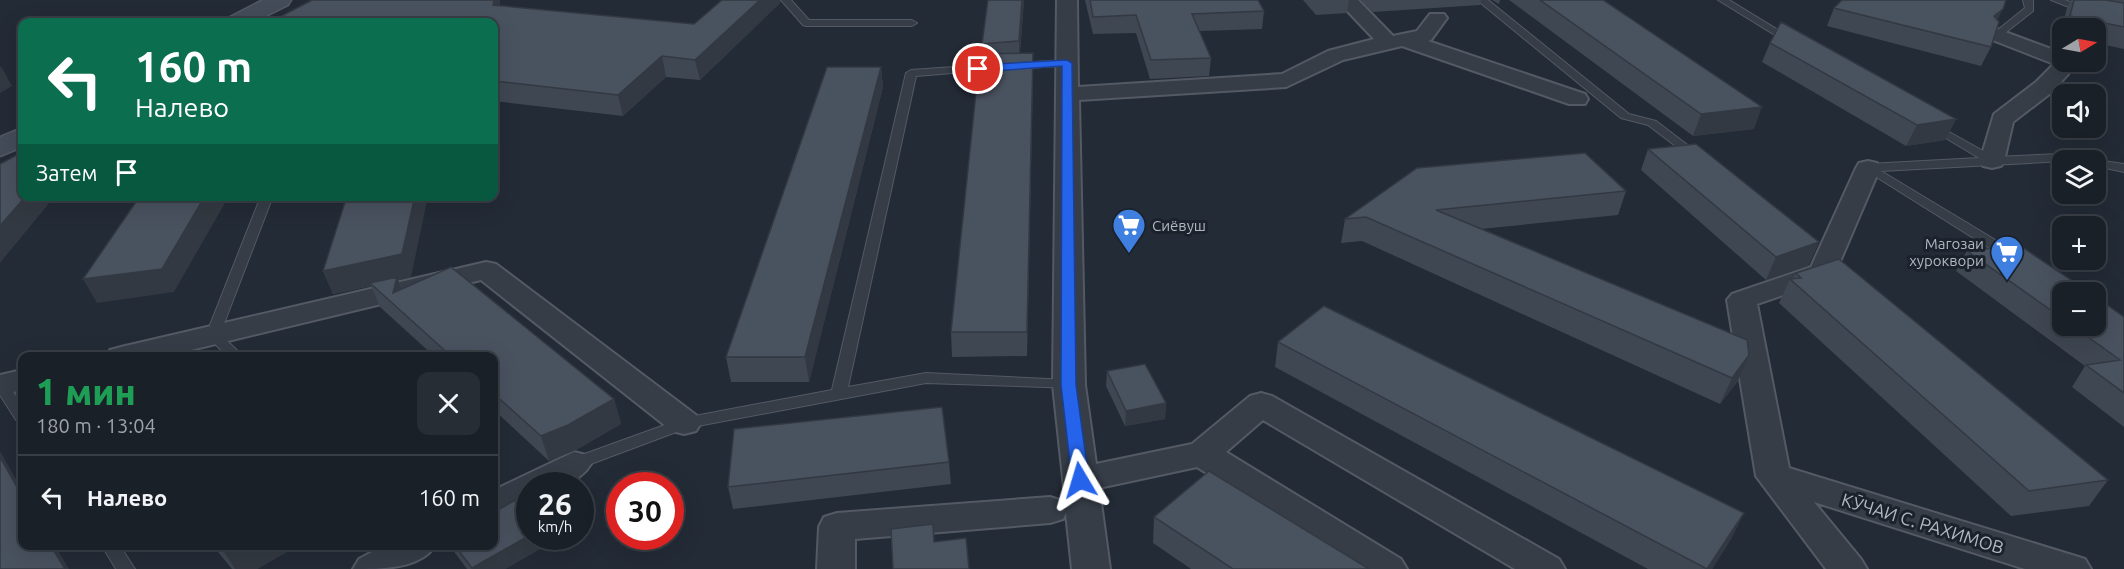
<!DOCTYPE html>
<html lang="ru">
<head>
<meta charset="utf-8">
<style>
  :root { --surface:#1a2028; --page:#272d34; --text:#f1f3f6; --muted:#9fa3a8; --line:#383e45 }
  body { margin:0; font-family:Ubuntu,sans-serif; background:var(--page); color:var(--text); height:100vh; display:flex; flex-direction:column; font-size:22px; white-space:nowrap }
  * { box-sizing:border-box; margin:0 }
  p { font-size:20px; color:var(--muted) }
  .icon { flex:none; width:33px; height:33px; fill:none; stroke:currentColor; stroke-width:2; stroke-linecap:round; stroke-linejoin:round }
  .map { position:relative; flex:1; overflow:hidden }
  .side { position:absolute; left:18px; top:352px; width:480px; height:198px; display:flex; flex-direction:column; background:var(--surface); border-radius:12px; box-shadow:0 6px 24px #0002,0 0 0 2px var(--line) }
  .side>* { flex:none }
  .guide { position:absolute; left:18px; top:18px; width:480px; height:183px; border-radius:12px; box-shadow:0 6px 24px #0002,0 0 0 2px var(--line); background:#0b6e4f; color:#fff; overflow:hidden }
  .needle { width:39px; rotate:80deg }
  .buttons { position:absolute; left:2052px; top:18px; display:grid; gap:12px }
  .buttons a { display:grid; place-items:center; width:54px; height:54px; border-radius:12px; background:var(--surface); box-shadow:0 6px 24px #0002,0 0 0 2px var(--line); font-size:30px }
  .speed { position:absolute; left:516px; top:472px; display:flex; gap:12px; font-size:30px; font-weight:700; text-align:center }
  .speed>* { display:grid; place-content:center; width:78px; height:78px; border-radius:50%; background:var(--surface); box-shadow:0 6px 24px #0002,0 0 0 2px var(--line); line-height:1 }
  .speed small { font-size:15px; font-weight:400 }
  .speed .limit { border:9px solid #d22; background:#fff; color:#111 }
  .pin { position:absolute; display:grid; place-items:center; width:51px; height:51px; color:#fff; margin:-26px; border:3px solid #fff; border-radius:50%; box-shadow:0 2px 6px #0007 }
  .me { position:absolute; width:66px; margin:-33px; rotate:353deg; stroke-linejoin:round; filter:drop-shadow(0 0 4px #0008) }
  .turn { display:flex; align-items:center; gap:21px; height:126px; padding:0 18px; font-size:27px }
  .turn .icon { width:78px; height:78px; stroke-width:2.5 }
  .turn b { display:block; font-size:42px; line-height:51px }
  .then { display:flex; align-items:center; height:57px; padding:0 18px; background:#0003; gap:12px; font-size:22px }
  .round { display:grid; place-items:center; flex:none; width:63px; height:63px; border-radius:12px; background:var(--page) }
  .headline { display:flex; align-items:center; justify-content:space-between; height:102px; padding:0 18px }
  h1 { font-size:36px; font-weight:800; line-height:45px; color:#1e9e55 }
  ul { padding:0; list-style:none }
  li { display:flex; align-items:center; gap:18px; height:84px; padding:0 18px; border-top:2px solid var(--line) }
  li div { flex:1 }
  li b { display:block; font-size:22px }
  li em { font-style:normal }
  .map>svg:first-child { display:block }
</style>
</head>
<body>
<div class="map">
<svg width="2124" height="569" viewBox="0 0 2124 569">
  <rect width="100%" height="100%" fill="#232b36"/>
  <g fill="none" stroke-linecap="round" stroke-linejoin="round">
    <defs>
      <path id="lane" d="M781 0H791L809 20H912L917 23 912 26H806L803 25Z
        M1477 0H1488L1629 114 1656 121 1698 153V157H1690L1648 125 1621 118Z
        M1718 0H1729L1796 41 1788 43Z
        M2023 0H2033V11L2000 37H1994V33L2025 8Z
        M2051 0H2065L2090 10 2082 12Z
        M1067 60 1071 61V65L1016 69 1011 66 1016 63Z
        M997 64 1002 67 1001 69 916 76 848 387 926 373 1069 380 1074 382 1077 385 1074 388 926 383 687 428 580 468 574 470 568 468 566 464 568 460 684 418 832 390 906 73 911 70Z
        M1933 123 1994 157 2059 154 2083 158 2085 160 1881 171 2017 253 2019 256 2017 259H2007L1862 168 1868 164 1979 158 1929 128 1927 126Z
        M2092 160H2096L2124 164V172L2096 166V160Z
        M261 196H273L220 334 244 357H228L206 335Z
        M0 378 5 380 22 405V421L16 420 0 395Z
        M102 546H120L135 569H116Z"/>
      <path id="street" d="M1057 0H1077L1078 87 1282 74 1328 51 1374 39 1337 0H1358L1393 36 1417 31 1430 14H1444L1447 18 1431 40 1428 41 1585 94 1588 99 1585 104H1569L1402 46 1343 60 1286 87 1079 100 1085 385 1096 464 1192 444 1250 396 1261 393 1272 396 1559 559 1565 569H1515L1263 420 1226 452 1401 559 1407 569H1358L1197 467 1099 488 1110 569H1072L1066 513 1063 519 1050 523 855 539V569H817L819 527 824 517 837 513 1050 497 1063 501 1066 506 1053 385Z
        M1997 29 2062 53V62H2079L2052 92 2013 122 2004 161 2001 166 1992 168 1983 166 1980 161 1994 114 2036 82 2054 64 1990 39 1987 35 1990 31Z
        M1868 161 1877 163 1880 168 1833 278 1757 304 1789 468 2085 559 2091 569H2025L1814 502 1861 559 1867 569H1826L1756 476 1727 300 1732 294 1811 267 1856 168 1859 163Z
        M486 262 496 264 696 415 701 423 696 431 684 434 672 431 481 280 162 357H106L110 350 121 347Z
        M22 370V390L0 395V375Z
        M574 452 586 455 591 464C578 486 553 486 530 486V503L494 519V490Z
        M383 546H435C419 569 382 569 353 569L359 559Z"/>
      <path id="secondary" d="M263 0H291L288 5 254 22H227L230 17Z
        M22 128V147L0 156V137Z"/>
    </defs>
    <use href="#lane" stroke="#545a64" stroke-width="2"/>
    <use href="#street" stroke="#545a64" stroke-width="4"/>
    <use href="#secondary" stroke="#545a64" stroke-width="3"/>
    <use href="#lane" fill="#363d47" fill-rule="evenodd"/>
    <use href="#street" fill="#363d47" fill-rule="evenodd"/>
    <use href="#secondary" fill="#444c59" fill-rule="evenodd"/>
  </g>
  <path fill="#3f4752" d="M312 0H500V6L694 24 722 0H780V3L700 80 666 77 623 116 494 101V22Z
    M1024 0 1020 53H1033V73L1027 356 952 357 951 332 982 54V44Z
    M1085 0H1258L1264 11 1262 29 1200 31 1211 58 1209 76 1150 79 1136 33 1093 34Z
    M1303 0H1349L1347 13 1316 15Z
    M1360 0H1481L1480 5 1373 12Z
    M1492 0H1500L1499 4Z
    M1509 0H1603L1754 129 1693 136Z
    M2071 0H2124V49L2096 43V28H2062V36L2060 35 2067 8Z
    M1834 8 1998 21 1991 47 1981 66 1827 26Z
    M1770 43 1956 119 1945 140 1906 146 1762 62Z
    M881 67 883 87 809 382H731L726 357Z
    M1648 149 1819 242 1808 266 1766 280 1641 170Z
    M1626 191 1618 215 1481 229 1738 381 1720 404 1362 241 1341 243 1345 219Z
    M1967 251 2062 292V326H2096L2124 317V427L2072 387 2085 366 1956 271Z
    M323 271 411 277 398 280 402 289 614 399 621 424 576 450 549 461 494 410V357H435L380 307 371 286 333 294Z
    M1796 273 2108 480 2089 506 2011 516 1779 303 1790 279H1793Z
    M1278 342 1744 513 1731 539 1712 569H1648L1275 367Z
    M1107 371 1166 403 1165 419 1125 426 1106 386Z
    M949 462 951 484 733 509 728 487Z
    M1154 517 1369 569H1191L1153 543Z
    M530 537H561L505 569H467L455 553 452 546H494Z
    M213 546H297L257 569H232Z"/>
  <path fill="#333942" d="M494 0H500L499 25 493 5Z
    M760 0H780V3L700 80 695 60Z
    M1022 0H1024L1019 61V41Z
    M2003 9 1994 27V16Z
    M1033 53V73L1027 356V332Z
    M662 56 666 77 623 116 618 95Z
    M1 66 12 86 0 93V67Z
    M881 67 883 87 809 382 805 357Z
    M1762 107 1754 129 1693 136 1701 114Z
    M1956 119 1945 140 1906 146 1917 125Z
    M26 196H55L0 263V226Z
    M205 196H229L174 292 97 303 83 279Z
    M415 196H428L411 277 398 280 406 300 370 283 371 286 333 294 323 271Z
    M1819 242 1808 266 1766 280 1776 257Z
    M1749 355 1738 381 1720 404 1732 378Z
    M614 399 621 424 576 450 549 461 541 436Z
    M1166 403 1165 419 1125 426 1126 411Z
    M0 451 22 490V496L0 457Z
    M1744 513 1731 539 1712 569H1707Z
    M530 535V537H561L505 569H473L472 568Z
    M51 546H55L69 569H64Z
    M227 546H297L257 569H235L222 549Z"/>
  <path fill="#49525f" stroke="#333942" stroke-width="1.5" d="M312 0H494L493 5 694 24 722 0H760L695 60 662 56 618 95 494 81V22H270Z
    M988 0H1022L1019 41 982 44Z
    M1090 0H1258L1264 11 1192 14 1211 58 1151 60 1136 15 1093 17Z
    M1540 0H1603L1762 107 1701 114Z
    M1842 0H2006L2003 9 1994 16 1999 22 1991 47 1834 8Z
    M2074 0H2106L2124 3V27L2070 16Z
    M1781 22 1956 119 1917 125 1770 43Z
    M1033 53 1027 332H951L980 54Z
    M827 67H881L805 357H726Z
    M1696 144 1819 242 1776 257 1648 149Z
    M22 152V196H26L0 226V164Z
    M1585 153 1626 191 1436 210 1747 340 1749 355 1732 378 1366 217 1345 219 1417 168Z
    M140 196H205L162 269 83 279Z
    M347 196H415L402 254 323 271Z
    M2019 245 2089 292H2062V318L1967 251Z
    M1839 259 2108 480 2029 491 1790 279 1801 278 1796 273Z
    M451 267 614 399 568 425 541 436 494 394V357H452L370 283 397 277 393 293Z
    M2096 297 2124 317V393L2086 365 2120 360 2073 326H2096Z
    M1324 306 1744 513 1707 569 1278 342Z
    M1145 364 1166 403 1126 411 1107 371Z
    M942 407 949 462 728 487 734 429Z
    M0 457 22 496V546H51L65 569H0Z
    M1209 471 1369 569H1233L1154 517Z
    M530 492V535L472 568 455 546H494V512Z
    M933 524 934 542 966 538 969 569H893L891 529Z"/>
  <path fill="#2563eb" stroke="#184099" stroke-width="1.5" d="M1067 60 1072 63 1076 385 1089 480 1080 486 1072 480 1061 385 1062 66 978 72 973 69 978 65Z"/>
  <defs>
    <symbol id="supermarket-pin" viewBox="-11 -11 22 30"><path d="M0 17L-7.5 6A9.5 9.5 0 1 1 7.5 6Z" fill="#3f7fe0" stroke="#1b222b"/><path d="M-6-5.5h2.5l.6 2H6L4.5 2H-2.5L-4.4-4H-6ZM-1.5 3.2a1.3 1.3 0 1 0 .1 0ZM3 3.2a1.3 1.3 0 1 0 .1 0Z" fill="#fff"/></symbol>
  </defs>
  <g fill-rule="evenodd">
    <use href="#supermarket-pin" x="1110" y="206" width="38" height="52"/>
    <use href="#supermarket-pin" x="1988" y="233" width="38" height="52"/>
  </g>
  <g text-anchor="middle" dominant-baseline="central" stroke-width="6" stroke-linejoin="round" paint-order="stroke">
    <g font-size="15" fill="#b1b7c3" stroke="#1b222b" text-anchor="start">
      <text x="1152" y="225">Сиёвуш</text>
      <text x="1984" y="243" text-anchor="end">Магозаи<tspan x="1984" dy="17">хуроквори</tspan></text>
    </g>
    <g font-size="18" fill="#b1b7c3" stroke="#1b222b">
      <text transform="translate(1923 523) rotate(17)">КӮЧАИ С. РАХИМОВ</text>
    </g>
  </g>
</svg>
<div class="buttons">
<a><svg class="needle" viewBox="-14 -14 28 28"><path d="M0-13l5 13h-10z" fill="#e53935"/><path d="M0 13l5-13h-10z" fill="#9fa3a8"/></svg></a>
<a><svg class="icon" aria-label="sound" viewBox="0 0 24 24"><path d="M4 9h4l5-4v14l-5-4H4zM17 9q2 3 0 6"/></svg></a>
<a><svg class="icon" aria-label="layers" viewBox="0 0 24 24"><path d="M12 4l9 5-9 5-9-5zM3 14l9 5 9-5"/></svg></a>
<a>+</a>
<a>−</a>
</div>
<div class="speed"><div>26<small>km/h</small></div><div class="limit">30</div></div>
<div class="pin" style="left:978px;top:69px;background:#d93025"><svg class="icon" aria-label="arrive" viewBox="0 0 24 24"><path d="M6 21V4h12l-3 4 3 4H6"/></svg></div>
<svg class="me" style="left:1080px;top:480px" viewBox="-20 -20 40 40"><path d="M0-17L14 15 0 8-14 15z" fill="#2563eb" stroke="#fff" stroke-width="4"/></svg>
<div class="guide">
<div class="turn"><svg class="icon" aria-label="left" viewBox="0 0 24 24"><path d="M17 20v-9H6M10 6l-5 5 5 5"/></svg><div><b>160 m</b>Налево</div></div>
<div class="then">Затем<svg class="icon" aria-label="arrive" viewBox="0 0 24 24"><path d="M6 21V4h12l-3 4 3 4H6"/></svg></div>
</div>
<section class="side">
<div class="headline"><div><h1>1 мин</h1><p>180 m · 13:04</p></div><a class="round"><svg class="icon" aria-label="close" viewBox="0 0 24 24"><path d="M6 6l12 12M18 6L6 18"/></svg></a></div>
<ul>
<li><svg class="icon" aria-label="left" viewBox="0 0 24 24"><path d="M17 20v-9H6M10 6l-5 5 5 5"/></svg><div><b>Налево</b></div><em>160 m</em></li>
</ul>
</section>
</div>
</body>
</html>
